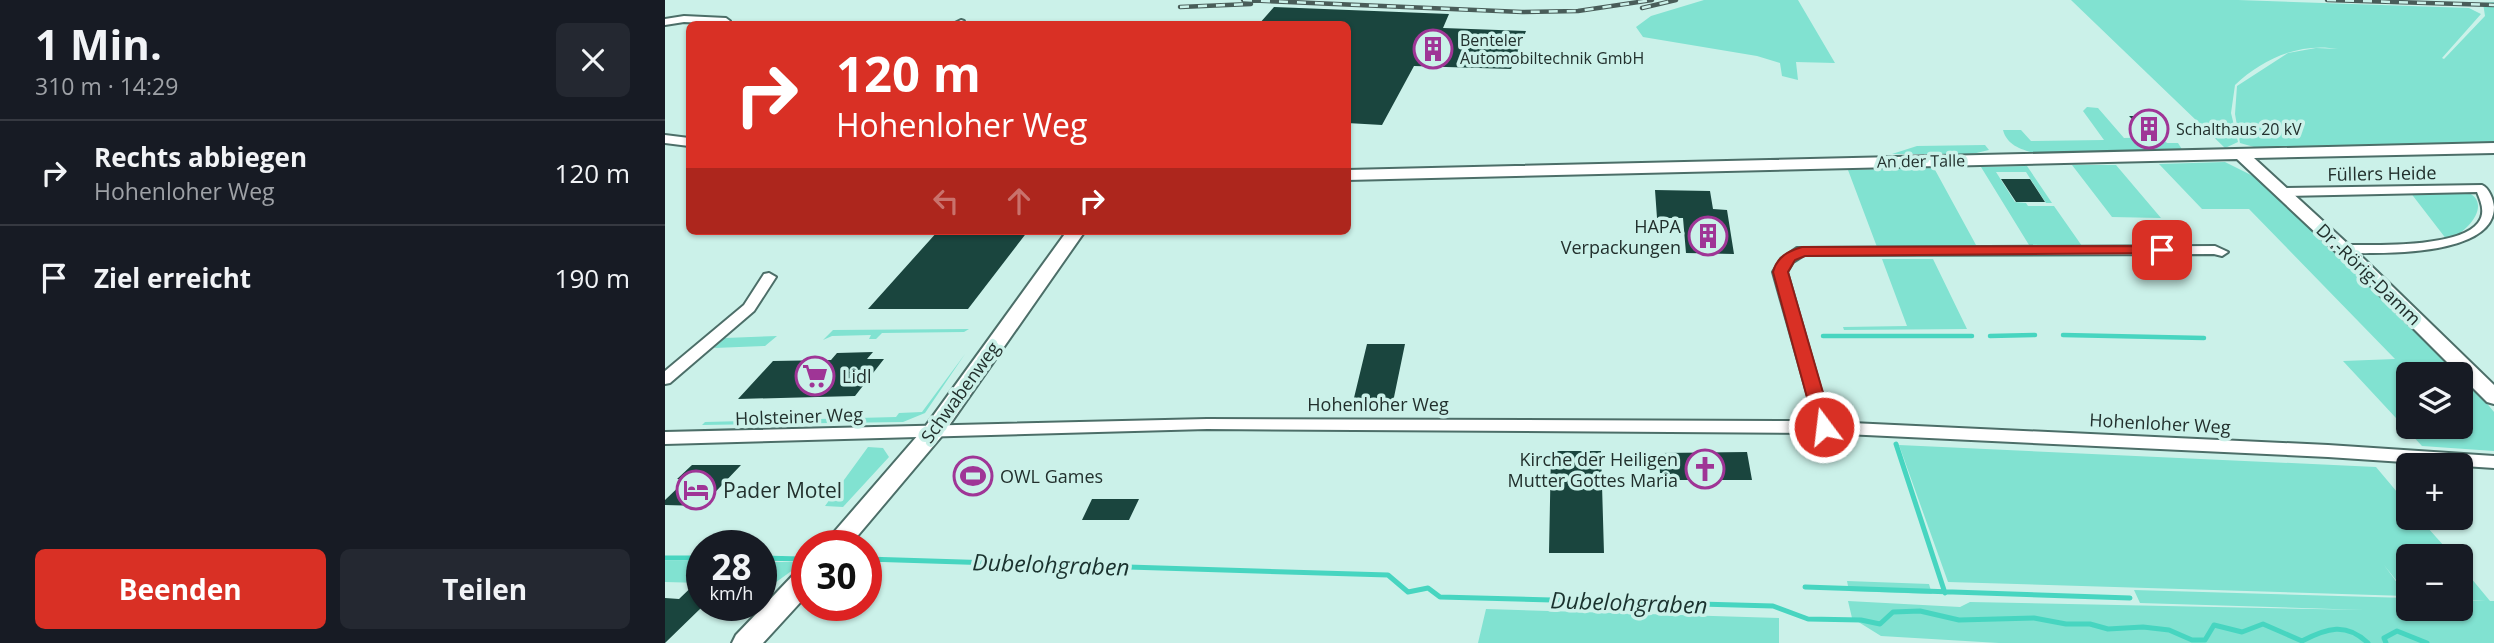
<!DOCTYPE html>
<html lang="de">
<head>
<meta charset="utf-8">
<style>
  :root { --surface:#171b24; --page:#242831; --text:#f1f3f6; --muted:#9ea1a6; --line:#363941; --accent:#d93025 }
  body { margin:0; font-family:"Open Sans",sans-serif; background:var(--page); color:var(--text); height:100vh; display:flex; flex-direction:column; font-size:26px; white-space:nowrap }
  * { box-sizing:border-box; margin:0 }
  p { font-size:23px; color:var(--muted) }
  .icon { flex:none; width:38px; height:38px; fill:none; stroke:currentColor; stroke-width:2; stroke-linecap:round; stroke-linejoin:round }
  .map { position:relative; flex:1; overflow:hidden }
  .drawer { display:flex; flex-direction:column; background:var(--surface); width:665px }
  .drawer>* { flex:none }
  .guide { position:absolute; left:21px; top:21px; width:665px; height:214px; border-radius:10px; box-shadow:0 2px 5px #0004; background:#d93025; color:#fff; overflow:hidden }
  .tools { position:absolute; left:1731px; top:362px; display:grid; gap:14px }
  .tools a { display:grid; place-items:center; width:77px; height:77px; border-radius:10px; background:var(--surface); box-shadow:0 2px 5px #0004; font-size:35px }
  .speed { position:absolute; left:21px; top:530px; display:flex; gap:14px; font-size:35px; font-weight:700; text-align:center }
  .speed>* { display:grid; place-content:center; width:91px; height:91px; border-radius:50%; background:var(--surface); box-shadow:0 2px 5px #0004; line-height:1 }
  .speed small { font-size:18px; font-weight:400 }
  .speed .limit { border:10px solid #d22; background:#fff; color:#111 }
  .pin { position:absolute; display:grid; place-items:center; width:60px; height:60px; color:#fff; margin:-30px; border-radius:14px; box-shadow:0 4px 10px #0006 }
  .me { position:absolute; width:77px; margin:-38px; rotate:345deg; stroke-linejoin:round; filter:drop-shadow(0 0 5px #0008) }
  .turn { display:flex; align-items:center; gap:24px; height:147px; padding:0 35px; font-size:32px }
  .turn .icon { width:91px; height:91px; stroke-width:2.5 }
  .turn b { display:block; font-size:49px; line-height:60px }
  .lanes { display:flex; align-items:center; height:66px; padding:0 35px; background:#0003; justify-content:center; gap:35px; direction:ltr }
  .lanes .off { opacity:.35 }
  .round { display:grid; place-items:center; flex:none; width:74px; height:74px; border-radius:10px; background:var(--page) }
  .headline { display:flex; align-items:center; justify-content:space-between; height:119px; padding:0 35px }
  h1 { font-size:42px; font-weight:700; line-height:52px }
  .primary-button { display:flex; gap:14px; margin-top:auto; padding:14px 35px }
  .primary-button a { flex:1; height:80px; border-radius:10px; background:var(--accent); color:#fff; font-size:28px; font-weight:700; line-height:80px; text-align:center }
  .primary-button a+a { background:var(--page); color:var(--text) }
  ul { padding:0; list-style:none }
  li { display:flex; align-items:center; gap:21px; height:105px; padding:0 35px; border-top:2px solid var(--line) }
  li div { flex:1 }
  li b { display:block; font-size:26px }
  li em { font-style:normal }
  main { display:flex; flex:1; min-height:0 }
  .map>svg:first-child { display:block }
</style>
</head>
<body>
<main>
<section class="drawer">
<div class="headline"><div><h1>1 Min.</h1><p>310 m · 14:29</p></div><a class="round"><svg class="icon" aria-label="close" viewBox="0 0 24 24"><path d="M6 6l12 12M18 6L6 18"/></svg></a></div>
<ul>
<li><svg class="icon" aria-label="right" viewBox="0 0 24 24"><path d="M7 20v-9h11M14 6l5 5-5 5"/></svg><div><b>Rechts abbiegen</b><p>Hohenloher Weg</p></div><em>120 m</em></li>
<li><svg class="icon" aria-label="arrive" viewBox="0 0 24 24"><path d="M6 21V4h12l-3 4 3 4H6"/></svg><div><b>Ziel erreicht</b></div><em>190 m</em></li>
</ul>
<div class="primary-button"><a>Beenden</a><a>Teilen</a></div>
</section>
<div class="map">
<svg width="1829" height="643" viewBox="0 0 1829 643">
  <rect width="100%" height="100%" fill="#cbf1e9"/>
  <path fill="#81e2d1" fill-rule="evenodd" d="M1039 0H1133L1170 63 1131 62 1133 80 1117 76 1115 63 1092 56 978 37 971 27 986 16Z
    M1406 0H1573L1804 8 1816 14 1777 58 1779 59 1820 16 1818 3 1829 2V144L1596 149 1575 143 1570 114 1572 86 1623 53 1651 48 1673 49C1635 42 1597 59 1570 85L1566 113 1573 142 1560 148Z
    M1422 107 1433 108 1459 138 1496 137 1502 143H1513L1518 151 1369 153C1355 149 1342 145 1338 130H1356L1366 141 1439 140 1418 111Z
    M1320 145 1324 150 1307 154H1227L1252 146Z
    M1560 162 1596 180 1790 365 1829 412V451L1757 446 1678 361 1730 359 1584 209H1537L1494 164ZM1743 374H1796V427H1743Z
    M1407 165H1451L1496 218 1447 217Z
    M1362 166 1387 203H1381L1361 172H1331L1350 202 1361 203 1363 206H1389L1417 246 1364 245 1316 167Z
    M1269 168 1311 245 1212 247 1183 170Z
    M1799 191C1829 200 1805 232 1782 240L1745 192Z
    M1217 259H1268L1302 329 1179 330 1178 327 1242 326Z
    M304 329 299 332 217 333 211 339H204L206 335 167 336 158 340 168 330Z
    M112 336 100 346 49 348 60 338Z
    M300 354 260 413 238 422 37 425 40 422 231 417 234 413 257 412Z
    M1234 445 1711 467 1743 505V518H1754L1788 556H1743V595L1719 565 1742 596 1283 582Z
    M203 447 218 448 224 457 178 507 160 506Z
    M0 561H37V583L0 582Z
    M96 562H139L107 585 96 584Z
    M1796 566 1825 601H1829V643H1334L1216 636 1187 618 1183 601 1295 607 1305 602 1700 610 1475 603 1469 590 1743 598V609H1796V600L1821 601 1796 599Z
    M1182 581 1264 584 1267 594 1184 591Z
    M821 609 1114 618V643H813Z"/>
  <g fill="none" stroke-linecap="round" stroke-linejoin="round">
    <path stroke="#47d5c0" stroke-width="4.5" d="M1398 335 1539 338
      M1158 336H1307
      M1325 336 1370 335"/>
    <path stroke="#47d5c0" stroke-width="5" d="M1231 444 1280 593
      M0 558H37
      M96 558 136 559
      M201 559 723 575 743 592 763 588 775 597 1108 606 1143 619 1196 620 1215 624 1228 612 1255 611 1294 620 1369 618 1401 624H1425L1443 629 1478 627 1504 630 1527 640H1540L1549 625 1577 632 1598 624 1637 641C1662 628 1681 622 1703 643
      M1140 587 1465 598
      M1721 643 1719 638 1732 631 1762 643"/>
  </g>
  <path fill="#1a453e" d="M609 7 784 14 778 28 861 31 846 69 749 66 717 125 682 123V24H594Z
    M1464 116H1486L1501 131 1497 132 1502 137H1477L1467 126H1474Z
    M1336 179H1365L1380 202H1351Z
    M990 190 1045 191 1048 209 1062 210 1069 254 1021 253 1018 218H992Z
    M273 231H363L303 309H203Z
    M702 344H740L728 402H688Z
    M208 352 202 359H219L190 396 73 399 108 361 166 360 172 353Z
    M886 451H936L939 553H884Z
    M1082 452 1087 480H1000L999 473H995L994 458 998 457 997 453Z
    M27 465H76L37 506 0 505V500L22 479H12Z
    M427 499H474L464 520H417Z
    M37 577V607L0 643V598L14 599Z"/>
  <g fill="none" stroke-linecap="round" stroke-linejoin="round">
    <defs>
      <path id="street" d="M19 16 61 18 65 21 61 24 19 22 0 25V19Z
        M296 20 299 21V24H288Z
        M1817 185C1824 188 1828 199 1829 207 1829 258 1710 253 1679 253L1673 249 1679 245C1709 245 1794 248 1813 223 1821 213 1816 202 1812 192L1618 196 1612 192 1618 188Z
        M1550 246 1563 252 1557 256 1549 254 1139 255 1128 262 1122 272 1165 422 1663 445 1829 456V468L1663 457 1159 433 542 429 0 444V432L542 419 1150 421 1108 272 1116 259 1132 248Z
        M104 273 111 277 89 311 5 383 0 384V371L79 305 99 274Z"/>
      <path id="secondary" d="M0 135 24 138V146L0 143Z
        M1829 143V153L1589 158 1697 257 1829 385V404L1822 402 1685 265 1572 159 682 180V170Z
        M402 231H420L276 437 184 546H157L260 427Z
        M142 567V595L98 643H67L71 635 133 570Z"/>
    </defs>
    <use href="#street" stroke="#4c6e68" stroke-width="4"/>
    <use href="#secondary" stroke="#4c6e68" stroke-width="4"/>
    <use href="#street" fill="#fff" fill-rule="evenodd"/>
    <use href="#secondary" fill="#fff" fill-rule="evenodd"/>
    <defs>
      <path id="rail" d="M578 0 857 12 913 11 987 0
        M1662 0 1829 5
        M515 7 586 4
        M977 8 1011 0"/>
    </defs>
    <use href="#rail" stroke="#495d59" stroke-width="4.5"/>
    <use href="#rail" stroke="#cbf1e9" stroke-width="2.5" stroke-dasharray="9" stroke-linecap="butt"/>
  </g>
  <path fill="#d93025" stroke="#8d1f18" stroke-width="2" d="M1497 246 1505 250 1502 253 1140 256 1130 260 1123 272 1168 427 1165 431H1152L1150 427 1108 272C1112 257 1123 251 1137 247Z"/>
  <defs>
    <symbol id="building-ring" viewBox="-11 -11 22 22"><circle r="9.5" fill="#cbf1e9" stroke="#9f3596" stroke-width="1.5"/><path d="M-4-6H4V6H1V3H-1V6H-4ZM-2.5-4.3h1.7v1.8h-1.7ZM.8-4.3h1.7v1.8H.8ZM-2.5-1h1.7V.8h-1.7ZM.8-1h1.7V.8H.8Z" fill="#9f3596"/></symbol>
    <symbol id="supermarket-ring" viewBox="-11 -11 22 22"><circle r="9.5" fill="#cbf1e9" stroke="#9f3596" stroke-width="1.5"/><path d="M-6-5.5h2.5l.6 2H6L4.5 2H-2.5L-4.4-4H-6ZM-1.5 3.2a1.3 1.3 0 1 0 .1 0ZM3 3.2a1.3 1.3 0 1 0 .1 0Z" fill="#9f3596"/></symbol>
    <symbol id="church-ring" viewBox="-11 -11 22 22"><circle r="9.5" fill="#cbf1e9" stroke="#9f3596" stroke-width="1.5"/><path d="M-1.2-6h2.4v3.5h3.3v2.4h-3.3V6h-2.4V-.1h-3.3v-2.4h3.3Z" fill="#9f3596"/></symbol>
    <symbol id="stadium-ring" viewBox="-11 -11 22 22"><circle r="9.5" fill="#cbf1e9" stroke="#9f3596" stroke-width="1.5"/><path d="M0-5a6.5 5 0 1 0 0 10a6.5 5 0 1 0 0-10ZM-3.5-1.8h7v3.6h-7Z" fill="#9f3596"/></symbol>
    <symbol id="hotel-ring" viewBox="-11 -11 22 22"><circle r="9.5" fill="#cbf1e9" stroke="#9f3596" stroke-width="1.5"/><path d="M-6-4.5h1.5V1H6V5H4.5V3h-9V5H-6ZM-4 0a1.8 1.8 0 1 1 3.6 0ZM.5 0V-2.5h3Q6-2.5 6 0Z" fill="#9f3596"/></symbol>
  </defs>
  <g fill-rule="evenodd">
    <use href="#building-ring" x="746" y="27" width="44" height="44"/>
    <use href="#building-ring" x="1462" y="107" width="44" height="44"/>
    <use href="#building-ring" x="1021" y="214" width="44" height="44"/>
    <use href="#supermarket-ring" x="128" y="354" width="44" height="44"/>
    <use href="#church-ring" x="1018" y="447" width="44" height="44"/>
    <use href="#stadium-ring" x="286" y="454" width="44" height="44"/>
    <use href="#hotel-ring" x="9" y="468" width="44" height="44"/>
  </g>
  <g text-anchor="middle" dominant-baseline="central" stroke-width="7" stroke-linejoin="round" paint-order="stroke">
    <g font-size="16" fill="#22302d" stroke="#cbf1e9" text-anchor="start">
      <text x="795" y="40">Benteler<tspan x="795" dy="18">Automobiltechnik GmbH</tspan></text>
      <text x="1511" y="129">Schalthaus 20 kV</text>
    </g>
    <g font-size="16" fill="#22302d" stroke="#cbf1e9">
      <text transform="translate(1256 161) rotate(-1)">An der Talle</text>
    </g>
    <g font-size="18" fill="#22302d" stroke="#cbf1e9">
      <text transform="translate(1717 173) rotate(-1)">Füllers Heide</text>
      <text transform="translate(1704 274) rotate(44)">Dr.-Rörig-Damm</text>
      <text transform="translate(295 392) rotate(-54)">Schwabenweg</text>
      <text x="713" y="404">Hohenloher Weg</text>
      <text transform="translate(134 416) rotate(-2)">Holsteiner Weg</text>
      <text transform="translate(1495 423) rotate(3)">Hohenloher Weg</text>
    </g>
    <g font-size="18" fill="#22302d" stroke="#cbf1e9" text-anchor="end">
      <text x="1016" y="226">HAPA<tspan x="1016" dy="21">Verpackungen</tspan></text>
      <text x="177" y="376" text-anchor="start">Lidl</text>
      <text x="1013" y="459">Kirche der Heiligen<tspan x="1013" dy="21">Mutter Gottes Maria</tspan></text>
      <text x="335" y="476" text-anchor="start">OWL Games</text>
    </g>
    <g font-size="21" fill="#22302d" stroke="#cbf1e9" text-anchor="start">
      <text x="58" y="490">Pader Motel</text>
    </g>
    <g font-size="23" font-style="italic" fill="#1a322e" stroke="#cbf1e9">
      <text transform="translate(386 564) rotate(2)">Dubelohgraben</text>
      <text transform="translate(964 602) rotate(2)">Dubelohgraben</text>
    </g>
  </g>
</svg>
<div class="tools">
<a><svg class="icon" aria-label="layers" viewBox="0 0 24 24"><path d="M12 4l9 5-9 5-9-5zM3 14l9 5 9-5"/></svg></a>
<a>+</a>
<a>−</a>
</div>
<div class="speed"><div>28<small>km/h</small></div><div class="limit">30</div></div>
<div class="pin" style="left:1497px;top:250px;background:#d93025"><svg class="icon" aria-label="arrive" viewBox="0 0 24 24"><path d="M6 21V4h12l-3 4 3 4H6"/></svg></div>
<svg class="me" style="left:1159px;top:427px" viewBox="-20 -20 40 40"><circle r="17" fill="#d93025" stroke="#fff" stroke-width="3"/><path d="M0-11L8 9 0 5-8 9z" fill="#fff"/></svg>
<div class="guide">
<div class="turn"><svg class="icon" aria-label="right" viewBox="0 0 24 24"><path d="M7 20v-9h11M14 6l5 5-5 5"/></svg><div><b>120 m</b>Hohenloher Weg</div></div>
<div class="lanes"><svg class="icon off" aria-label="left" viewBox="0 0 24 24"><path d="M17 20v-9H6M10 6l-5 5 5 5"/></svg><svg class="icon off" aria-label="ahead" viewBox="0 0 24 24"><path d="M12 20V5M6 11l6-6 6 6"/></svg><svg class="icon" aria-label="right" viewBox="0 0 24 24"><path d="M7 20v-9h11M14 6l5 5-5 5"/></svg></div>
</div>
</div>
</main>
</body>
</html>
